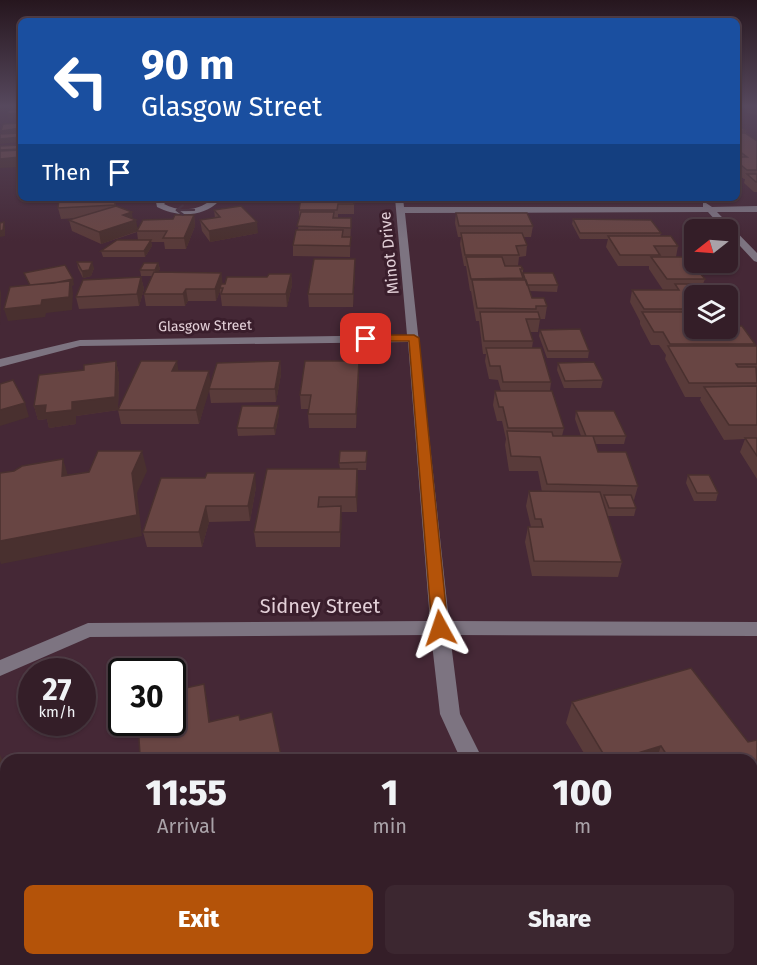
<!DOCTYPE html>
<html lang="en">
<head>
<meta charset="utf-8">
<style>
  :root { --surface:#341e28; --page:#3c2730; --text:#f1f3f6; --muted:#a9a2a8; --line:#4e3c45; --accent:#b45309 }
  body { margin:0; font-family:"Fira Sans",sans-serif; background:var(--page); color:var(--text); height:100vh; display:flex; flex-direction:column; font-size:22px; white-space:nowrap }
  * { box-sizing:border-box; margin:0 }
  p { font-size:20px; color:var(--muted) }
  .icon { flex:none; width:33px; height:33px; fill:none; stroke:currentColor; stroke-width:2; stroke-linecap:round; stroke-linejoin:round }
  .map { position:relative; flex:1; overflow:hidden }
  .drawer { position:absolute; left:0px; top:754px; width:758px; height:212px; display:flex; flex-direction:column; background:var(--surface); border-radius:18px 18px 0 0; box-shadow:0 2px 4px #0004,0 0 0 2px var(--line) }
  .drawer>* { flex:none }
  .hud { position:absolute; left:18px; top:18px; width:722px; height:183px; border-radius:9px; box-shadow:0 2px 4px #0004,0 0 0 2px var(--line); background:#1a4fa0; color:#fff; overflow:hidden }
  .needle { width:39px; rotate:253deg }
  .fabs { position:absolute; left:684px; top:219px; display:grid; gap:12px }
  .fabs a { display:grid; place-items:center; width:54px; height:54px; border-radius:9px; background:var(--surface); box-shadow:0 2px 4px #0004,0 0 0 2px var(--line); font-size:30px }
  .speed { position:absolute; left:18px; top:658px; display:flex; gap:12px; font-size:30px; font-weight:700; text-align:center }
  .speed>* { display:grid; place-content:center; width:78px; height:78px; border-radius:50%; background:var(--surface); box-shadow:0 2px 4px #0004,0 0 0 2px var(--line); line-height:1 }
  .speed small { font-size:15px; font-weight:400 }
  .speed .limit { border:3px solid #111; border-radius:9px; background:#fff; color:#111 }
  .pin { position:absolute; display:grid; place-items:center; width:51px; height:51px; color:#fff; margin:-26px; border-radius:12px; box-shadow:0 3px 9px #0006 }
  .me { position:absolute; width:66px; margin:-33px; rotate:355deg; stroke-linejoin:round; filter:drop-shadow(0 0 4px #0008) }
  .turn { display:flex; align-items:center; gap:21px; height:126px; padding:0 24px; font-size:27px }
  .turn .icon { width:78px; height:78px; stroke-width:2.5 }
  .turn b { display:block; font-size:42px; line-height:51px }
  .then { display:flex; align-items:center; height:57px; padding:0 24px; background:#0003; gap:12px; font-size:22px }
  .eta { display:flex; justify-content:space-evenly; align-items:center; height:102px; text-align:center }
  .eta b { font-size:36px; font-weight:800; line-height:42px }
  .action { display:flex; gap:12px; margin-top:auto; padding:12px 24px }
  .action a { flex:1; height:69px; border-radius:9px; background:var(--accent); color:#fff; font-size:24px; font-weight:800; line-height:69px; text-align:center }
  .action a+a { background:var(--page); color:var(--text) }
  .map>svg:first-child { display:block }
</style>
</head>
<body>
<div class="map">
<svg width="757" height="965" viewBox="0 0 757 965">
  <rect width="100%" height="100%" fill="#452836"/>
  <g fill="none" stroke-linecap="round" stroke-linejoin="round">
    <path fill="#7d7481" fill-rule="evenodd" d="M161 198H170L164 204C179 212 198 211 211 200L210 198H218L219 201C203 218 176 217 157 207L156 202Z
      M395 198H403L404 207H703V203H706L712 207 757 206V212H717L757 253V262L754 261 728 233V230H724L708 212 405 213 449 621 757 622V636L450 635 460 714 483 760H461L440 714 431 635 90 637 0 676V660L88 623 430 621 408 342 80 346 0 367V359L80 340 407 335Z
      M551 960H577L579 965H553Z"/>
  </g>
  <path fill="#593b3a" d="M737 106H757V115L747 113 748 109 736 107Z
    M736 127 746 131V133L757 141V192H754L744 183 745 179H744L736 173Z
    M59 198H117L115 199 116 206 133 219 138 229 173 219 194 215 195 226 186 249H165L164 242H151L152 246 145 257H103L101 251 138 240 137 232 101 244 72 231 69 220 78 218 61 219 58 208Z
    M354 198V214H338V218H351L350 257 293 256V245L298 230 299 218V210Z
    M214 210 258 233 210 242 202 231 200 220 215 218Z
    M456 213 533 226 531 237H524L527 245 526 256 519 257 518 266 523 269V277V273L558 285 557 292 529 291 532 298 547 306 545 319H540L538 332H530L533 341 532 348 551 382 550 391 564 428 562 436H581L575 419 576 411 626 436 624 444H595L598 452 638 486 634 500H633L636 508 634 516H607L622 562 618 577 532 576 525 542 528 527H531L526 506 529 491 542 492 538 471H509L505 445 506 439 502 421H497L493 405 495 391H501L498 380 489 379 485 361 486 354H483L479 321H476L471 291H470L466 266H464L460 244 461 237H458L455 223Z
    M573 219 661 233 660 236 678 246 676 257 705 279 703 284 694 296V328L755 344 754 346H757V479L740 452 745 439 724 440 700 400 701 397H685L665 359 666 355 659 345H651L640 324V321L630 302 632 290H663L649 269V266H618L606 247 608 239H580L572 224Z
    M77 262 94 268 91 276 83 278 78 268Z
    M158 263 160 269 158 272 221 273 222 284 291 274 292 285 287 307 222 306 220 291 216 301H188L185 306H146L144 294 153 276H141L140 270Z
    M355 270 353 307H309L308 294Z
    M141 277 144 289 139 306 79 309 76 297Z
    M540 330 589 351 588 358H547L539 336Z
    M116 361 119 375 118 409 179 371 211 384 280 361 281 374 276 402 211 403 209 389 199 424H121L118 410 76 416V424L49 428 47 419 38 420 34 406 84 370Z
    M558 363 603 380 601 388H564L557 370Z
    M359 375 356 428H309L308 414 309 409H301L300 395Z
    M279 406V414L275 435 238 436 237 428Z
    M367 451 366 470H357V512H341L340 547H256L254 532 340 469 339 463Z
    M688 475 718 493 716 501H694L686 483Z
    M205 478 256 487 250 521 209 522 202 547H147L143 532Z
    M572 702 748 742 757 740V942L752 945V760H588L566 723Z"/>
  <path fill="#49302f" d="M9 106 10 111 0 112V108Z
    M21 113V117L8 118 7 114Z
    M21 128V132L3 136 1 131Z
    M21 137V142L0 144V139Z
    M21 145V167L0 168V150Z
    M237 198H254L237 200Z
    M132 212 133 221 136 220 138 231 101 244 99 232 123 215Z
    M194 215 195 226 186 249 184 238Z
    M4 222 5 228V236L0 237V231Z
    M257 222 258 233 210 242 209 231Z
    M151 240 152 246 145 257 144 251Z
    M355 259V270L353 307V294Z
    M92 262 94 268 91 276 83 278 82 271Z
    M158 263 160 269 156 276 155 270Z
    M221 273 223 285 220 288V291L216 301 215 289Z
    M291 274 292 285 287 307 286 294Z
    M141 277 144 289 139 306 137 294Z
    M73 279 74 285 72 286 73 293 72 310 46 313 45 317 8 321 4 309 42 300 31 287Z
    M0 289 1 293 0 325Z
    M186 289 188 301 185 306 183 294Z
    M116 361 119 375 118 410 76 416V424L49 428 47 419 38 420 34 406 72 402Z
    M177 361 179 374 172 371Z
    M280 361 281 374 276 402 275 389Z
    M359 361V375L356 428V414Z
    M209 371 211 385 199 424 196 410Z
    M25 403 29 417 0 426V410Z
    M279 406V414L275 435 274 428Z
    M142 451 147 471 137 493 142 536 1 564 0 561V541L132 473Z
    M63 459 69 479 62 476Z
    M357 469 358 484 357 512 356 497Z
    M255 473 256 487 250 521 248 506Z
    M206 506 209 522 202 547 199 532Z
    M341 506 342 522 340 547V532Z
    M204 684 207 700 213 738 209 722Z
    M661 746 656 760H615Z
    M144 754 146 760H142L140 755Z
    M0 755 6 767 0 849Z
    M757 797V814L752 816V799Z
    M757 928V942L752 945V930Z
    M368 960H390V965H352Z"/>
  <path fill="#684543" stroke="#49302f" stroke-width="1.5" d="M21 109V113L7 114 8 110Z
    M21 123V128L1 131 3 124Z
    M736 127H740L746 131H737L739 133H745L757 141V170H747L736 161V157H747L739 151H736Z
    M21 133V137L0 139V134Z
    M21 145 20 149 0 150V146Z
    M21 150 20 157 0 159V151Z
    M747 174H757V182H756Z
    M59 198H115V205L58 208Z
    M301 198H354V204H338L337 210H299Z
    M116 206 132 212 123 215 136 220 99 232 69 220Z
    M241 206 257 222 209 231 200 220 220 217 214 210Z
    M301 212H334L333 218H351V228L297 226Z
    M456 213H527L533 226H459Z
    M175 215H194L184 238H163L167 231H137L143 220 173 219Z
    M573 219 651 220 661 233H580Z
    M4 222 3 230 0 231V223Z
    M296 230H343L342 237H351L350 246 293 245Z
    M461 233H522L527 245 516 246 519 255H465Z
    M608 236H671L678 246H654L660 255H620Z
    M117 240H151L144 251H101Z
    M466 257H502L505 266H521L523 269H520L523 278 471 279Z
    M651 257H686L705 279H667Z
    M314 259H355L353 294H308Z
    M77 262H92L89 270 82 271Z
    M144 263H158L155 270H140Z
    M65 265 73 279 54 283 30 285 24 273Z
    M154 272 221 273 215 289H186L183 294H144Z
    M523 273H553L558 285H527Z
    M269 274H291L286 294H221L223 288H220L221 284H225L227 277H267Z
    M141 277 137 294 76 297 83 280Z
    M472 280H526L532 298H544L547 306H536V309L477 308Z
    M70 281 69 297 42 300 41 305 4 309 10 287Z
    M675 284H710L718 296H694V309H644L632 290H679Z
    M480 312H538L540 319H526L533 341H484Z
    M642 312H694V328H728V326H742L755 344H670L663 332H654Z
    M580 329 589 351H548L540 330Z
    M668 346H757V364H736L738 367H756L757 383H689Z
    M486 348H541L551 382H503L500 366H490Z
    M116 361 115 397 72 402V410L45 413 46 405 34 406 39 375 84 370V365Z
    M141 361H177L172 371H209L196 410H118Z
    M280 361 275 389H209L217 363Z
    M305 361H359L356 414H308L311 395H300Z
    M594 362 603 380 565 381 558 363Z
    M13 380 25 403 0 410V384Z
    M757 386V425H729L704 387Z
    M495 391H552L564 428H508L503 407H499Z
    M242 406H279L274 428H237Z
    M576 411H614L626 436H586Z
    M507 431 552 432 553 436H593L598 452H626L638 486 547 484 540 457 511 456Z
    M745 438H757V456Z
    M98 451H142L132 473 137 515 0 541V473L14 471 22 466 63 459 62 476 89 472Z
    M340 451H367L366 462 339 463Z
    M267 469H357L356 497H319L318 507 341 506 340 532H254Z
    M207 473H255L248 506H206L199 532H143L161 478H205Z
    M688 475H709L718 493H697Z
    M529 491 600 492 622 562 534 561 528 527H543L541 519H535Z
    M604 495H631L636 508H609Z
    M691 668 748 742 757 740V797L752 799V760H670L661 746 615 760H607L572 702Z
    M204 684 209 722 239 715 240 720 272 712 282 760H145L144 754 140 755 138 723H172V691Z
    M757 811V928L752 930V813Z
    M244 960H368L352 965H244Z"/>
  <defs><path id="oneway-shaft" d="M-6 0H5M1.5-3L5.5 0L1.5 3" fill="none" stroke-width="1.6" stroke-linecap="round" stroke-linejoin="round" transform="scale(1.5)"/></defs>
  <use stroke="#472f3d" href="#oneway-shaft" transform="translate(185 210) rotate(179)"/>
  <linearGradient id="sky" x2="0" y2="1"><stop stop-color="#26161e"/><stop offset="0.44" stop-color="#56485d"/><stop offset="1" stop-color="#56485d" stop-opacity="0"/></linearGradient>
  <rect width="757" height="241" fill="url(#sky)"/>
  <path fill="#b45309" stroke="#753606" stroke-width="1.5" d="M366 335H414L419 338 448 628 446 632 440 634 434 632 432 628 409 341H362L361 339Z"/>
  <g text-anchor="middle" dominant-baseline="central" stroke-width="6" stroke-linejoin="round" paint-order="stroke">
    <g font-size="14" fill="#e3d0d8" stroke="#3a1e2c">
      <text transform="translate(205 326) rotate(-1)">Glasgow Street</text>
    </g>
    <g font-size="16" fill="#e3d0d8" stroke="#3a1e2c">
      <text transform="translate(389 253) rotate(-96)">Minot Drive</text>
    </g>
    <g font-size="20" fill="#e3d0d8" stroke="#3a1e2c">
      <text x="320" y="606">Sidney Street</text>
    </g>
  </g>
</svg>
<div class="fabs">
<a><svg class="needle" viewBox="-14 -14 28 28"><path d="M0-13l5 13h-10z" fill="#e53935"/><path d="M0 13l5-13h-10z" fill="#a9a2a8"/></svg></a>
<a><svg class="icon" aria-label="layers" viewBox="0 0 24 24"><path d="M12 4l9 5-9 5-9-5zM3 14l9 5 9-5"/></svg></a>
</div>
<div class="speed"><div>27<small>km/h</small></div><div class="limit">30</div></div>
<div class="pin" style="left:366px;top:339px;background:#d93025"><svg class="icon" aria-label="arrive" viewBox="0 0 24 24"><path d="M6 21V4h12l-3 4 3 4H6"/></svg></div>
<svg class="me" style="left:440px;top:628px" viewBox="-20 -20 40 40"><path d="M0-17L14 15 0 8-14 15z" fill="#b45309" stroke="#fff" stroke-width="4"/></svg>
<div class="hud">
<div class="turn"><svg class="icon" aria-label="left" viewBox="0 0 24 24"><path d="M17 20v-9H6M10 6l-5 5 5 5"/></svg><div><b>90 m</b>Glasgow Street</div></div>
<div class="then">Then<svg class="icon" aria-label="arrive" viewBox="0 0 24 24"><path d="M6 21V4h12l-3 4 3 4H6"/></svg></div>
</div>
<section class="drawer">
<div class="eta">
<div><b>11:55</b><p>Arrival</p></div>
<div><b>1</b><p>min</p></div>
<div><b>100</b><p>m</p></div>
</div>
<div class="action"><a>Exit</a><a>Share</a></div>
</section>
</div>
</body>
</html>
